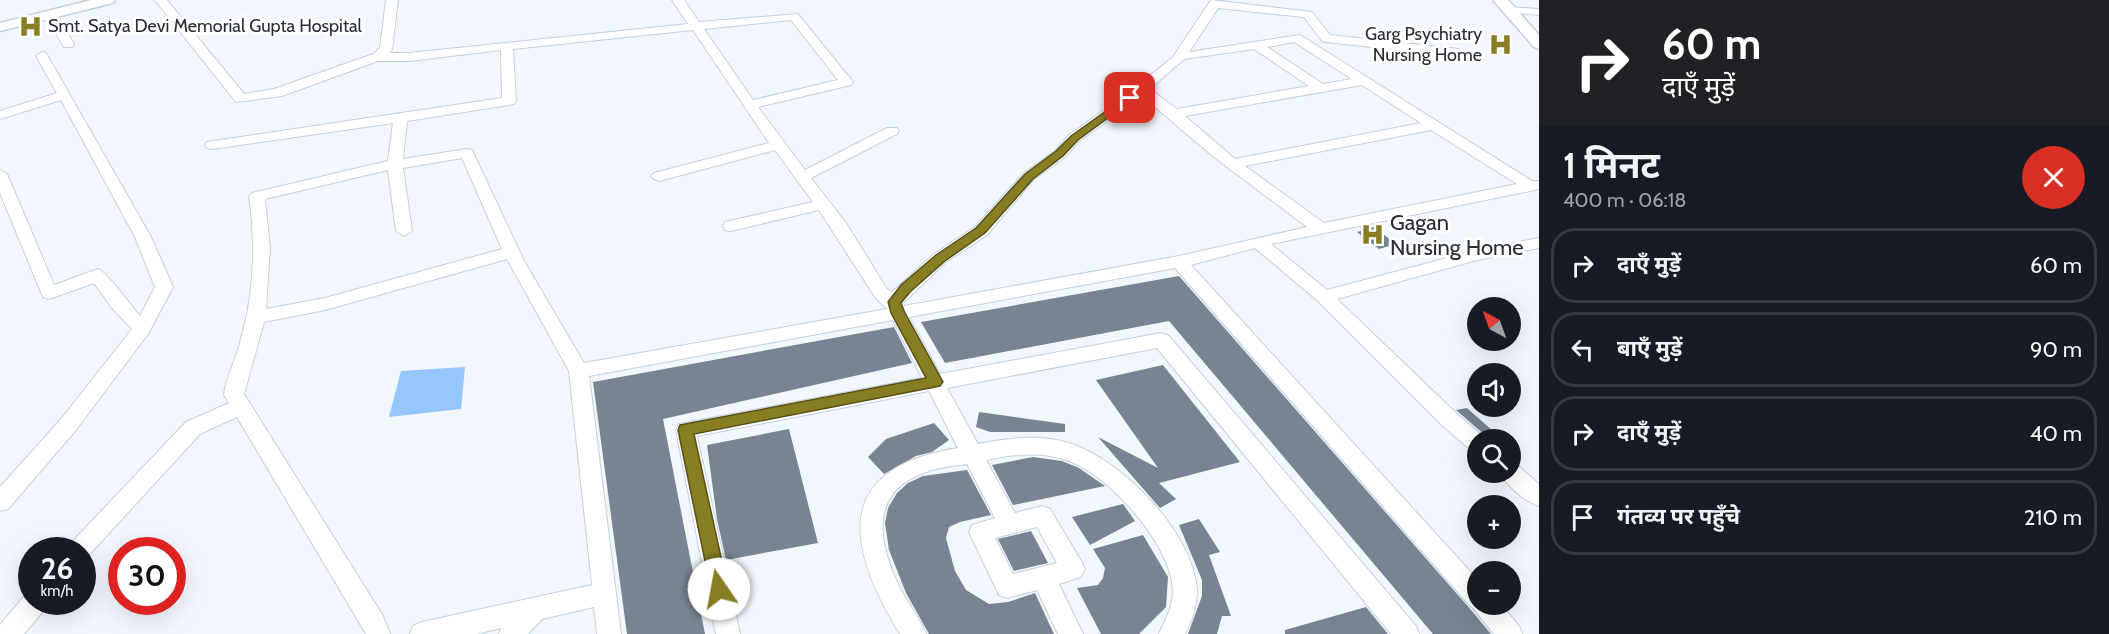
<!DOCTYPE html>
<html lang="hi">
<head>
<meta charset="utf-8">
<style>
  :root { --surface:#171b24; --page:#20242c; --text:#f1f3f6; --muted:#9ea1a6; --line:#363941 }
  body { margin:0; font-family:Cabin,"Noto Sans Devanagari",sans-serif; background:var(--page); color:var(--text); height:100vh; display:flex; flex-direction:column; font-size:22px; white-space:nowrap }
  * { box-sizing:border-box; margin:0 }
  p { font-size:20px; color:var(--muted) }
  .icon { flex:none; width:33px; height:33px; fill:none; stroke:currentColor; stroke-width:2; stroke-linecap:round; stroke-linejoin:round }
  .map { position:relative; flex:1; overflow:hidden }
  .sheet { display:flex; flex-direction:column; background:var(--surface); width:570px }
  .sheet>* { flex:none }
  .banner { background:#202124; color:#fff; overflow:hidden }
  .needle { width:39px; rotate:319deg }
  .buttons { position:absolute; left:1467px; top:297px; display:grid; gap:12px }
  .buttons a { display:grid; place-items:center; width:54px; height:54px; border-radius:50%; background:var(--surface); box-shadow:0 6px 24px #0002; font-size:30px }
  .speed { position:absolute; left:18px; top:537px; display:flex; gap:12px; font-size:30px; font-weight:700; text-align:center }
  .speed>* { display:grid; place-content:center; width:78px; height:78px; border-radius:50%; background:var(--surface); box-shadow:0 6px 24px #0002; line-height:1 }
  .speed small { font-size:15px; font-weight:400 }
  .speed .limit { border:9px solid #d22; background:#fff; color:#111 }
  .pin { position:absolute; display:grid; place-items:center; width:51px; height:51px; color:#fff; margin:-26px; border-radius:12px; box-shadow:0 3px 9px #0006 }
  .me { position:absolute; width:66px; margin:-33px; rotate:348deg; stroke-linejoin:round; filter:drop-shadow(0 0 4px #0008) }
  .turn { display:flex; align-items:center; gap:21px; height:126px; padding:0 24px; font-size:27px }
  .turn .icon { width:78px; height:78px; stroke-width:2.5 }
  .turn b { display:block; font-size:42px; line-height:51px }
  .round { display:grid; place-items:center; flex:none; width:63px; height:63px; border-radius:32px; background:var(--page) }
  .head { display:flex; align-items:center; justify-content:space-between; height:102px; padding:0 24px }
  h1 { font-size:36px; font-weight:700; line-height:45px }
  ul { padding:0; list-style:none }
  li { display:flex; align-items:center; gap:18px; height:75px; margin:0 12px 9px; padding:0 12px; border:3px solid var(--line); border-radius:24px }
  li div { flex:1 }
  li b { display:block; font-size:22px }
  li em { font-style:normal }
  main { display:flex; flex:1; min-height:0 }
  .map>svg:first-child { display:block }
</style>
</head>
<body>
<main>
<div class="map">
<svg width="1539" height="634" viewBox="0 0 1539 634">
  <rect width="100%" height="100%" fill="#f1f7fd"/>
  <path fill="#95c6fd" d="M465 367 461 409 389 417 401 371Z"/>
  <path fill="#788492" d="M1374 227 1396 244 1379 249 1357 232Z
    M1179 276 1471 610 1491 634H1433L1169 321 945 363 921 322Z
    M894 327 912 363 663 419 705 634H627L593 382Z
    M1163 365 1240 462 1159 483 1176 499 1160 508 1098 437 1158 468 1096 380Z
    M1467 408 1503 440H1487L1486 436 1456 410Z
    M979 412 1065 424V432H990L976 427Z
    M934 423 949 440 932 452 916 456 884 474 868 457 886 439Z
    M789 429 818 543 726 560 717 519 707 445Z
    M1033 457 1062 461 1079 468 1105 486 1013 505 992 465Z
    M967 470 991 515 960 522 949 527 946 538 955 571 966 590 989 604 1008 602 1035 593 1054 634H929L906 593 889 550 885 523 888 508 897 493 908 483 923 476Z
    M1123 504 1135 521 1090 545 1072 517Z
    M1199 519 1220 552 1209 555 1231 616H1222L1217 634H1188L1202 596V580L1179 525Z
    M1031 531 1048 563 1014 571 998 539Z
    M1143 535 1168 577 1166 607 1139 634H1101L1077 588 1098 585 1103 578 1105 568 1093 549Z
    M1366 607 1388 634H1285V630Z"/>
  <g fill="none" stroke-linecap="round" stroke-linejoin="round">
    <defs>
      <path id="minor" d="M155 0H167L244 94 274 89 373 54 380 48 386 0H398L392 49 389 53H409L688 24 672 0H684L699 22 798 14 853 82 851 85 758 107 805 170 887 128H897L899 131 897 134 811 178 846 223 887 289 892 292 934 254 975 227 1024 173 1055 151 1069 135 1135 88 1173 57 1211 0 1312 12 1330 35 1459 49 1461 52 1459 55 1455 56 1326 42 1322 41 1304 17 1218 8 1189 52 1300 35 1532 181H1539V189L1535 190 1271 244 1327 290 1477 250 1539 238V248L1477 260 1337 299 1459 416 1485 438 1478 440V452L1471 450 1445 428 1318 301 1255 248 1191 265 1478 580V604H1500L1519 626 1522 634H1494L1473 608 1470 606 1175 268 909 317 940 374 1161 333 1168 335 1416 626 1419 634H1391L1157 348 947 388 978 444C1008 438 1039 434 1069 443 1122 460 1193 532 1197 590 1197 606 1192 621 1185 634H1159C1165 619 1173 608 1173 591 1172 545 1107 471 1063 459 1038 451 1011 455 986 460L1015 513 1042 506 1050 509 1081 561 1085 569 1081 577 1059 584 1083 634H1058L1037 590 1007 598 999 595 969 532 972 525 995 518 967 464C953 466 939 467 926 472 866 493 879 546 901 590 909 605 920 619 926 634H900C845 545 833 468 958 448L929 391 697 436 740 634H716L676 430 679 424 922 378 893 320 589 376 621 634H597L594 607 542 619 528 634H499L501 628 476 634H410L413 626 422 622 592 585 569 371 507 259 325 310 264 322 244 394 383 616 390 634H366L237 417 200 434 87 557 82 559V550H68L71 543 186 422 229 403 224 395 225 388C229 371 237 356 241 339 254 293 256 243 249 196L252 193 388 161 393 123 212 149 207 148 205 145 207 142 502 98 501 50 409 61H378L282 96 236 102ZM791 20 838 80 753 100 704 29ZM693 30 769 143 654 173 651 176 654 179 659 181 775 150 813 202 725 222 723 226 725 230 731 231 819 210 875 297 887 309 584 363 524 261 472 150 467 149 403 159 407 121 514 104 516 101 513 49ZM1294 42 1352 79 1323 84 1267 47ZM1254 49 1309 86 1177 109 1150 89 1184 59ZM1362 85 1421 123 1235 159 1185 116ZM1142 96 1215 158 1307 227 1179 256 904 306 903 303 946 262 987 235 1034 179 1065 157 1079 141ZM1431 130 1517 184 1324 223 1245 166ZM462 158 502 249 325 298 266 309 270 248 265 199 388 170 396 231 404 236 412 231 403 168ZM1037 527 1057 563 1013 574 995 538Z
        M1509 7 1539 9V15L1505 12 1503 10Z
        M51 11 57 14 74 44 72 47H64L62 44 45 14Z
        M42 52 46 53 151 237 173 287 148 334 76 430 8 509 0 511V487L62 418 132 329 112 308 94 283 49 299 43 297 0 193V170L7 174 54 285 98 269C107 272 131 306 140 316L155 287 135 237 61 100 0 119V111L57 93 36 56Z
        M1510 463 1518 466 1539 484V506C1525 502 1506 485 1500 472H1510Z
        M32 592V602H47L44 610 24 634H0V625L26 594Z"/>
      <path id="tertiary" d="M91 0H115L113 3 0 31V23Z
        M1493 0H1508L1539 35V49L1534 47Z"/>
    </defs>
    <use href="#minor" stroke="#c2cfdf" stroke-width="2"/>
    <use href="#tertiary" stroke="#c2cfdf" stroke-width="3"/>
    <use href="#minor" fill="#fff" fill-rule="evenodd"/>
    <use href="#tertiary" fill="#fff" fill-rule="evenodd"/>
  </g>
  <path fill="#887d23" stroke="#585117" stroke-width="1.5" d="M1127 96 1135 98 1078 140 1063 156 1033 179 985 233 945 261 910 292 901 303 905 313 943 382 940 386 694 434 728 589 725 595 719 597 712 595 678 430 680 425 926 378 891 313 888 302 901 285 936 255 976 228 1025 174 1056 151 1071 136Z"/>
  <defs>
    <symbol id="hospital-bare" viewBox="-9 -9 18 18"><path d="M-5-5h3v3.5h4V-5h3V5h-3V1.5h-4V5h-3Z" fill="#887d23" stroke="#fff" stroke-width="2.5" paint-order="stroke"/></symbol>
  </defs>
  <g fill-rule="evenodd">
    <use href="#hospital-bare" x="14" y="10" width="33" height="33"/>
    <use href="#hospital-bare" x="1484" y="28" width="33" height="33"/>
    <use href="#hospital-bare" x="1356" y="218" width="33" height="33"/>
  </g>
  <g text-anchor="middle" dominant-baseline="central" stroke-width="6" stroke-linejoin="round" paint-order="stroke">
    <g font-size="18" fill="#282d33" stroke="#fff" text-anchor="start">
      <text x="48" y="26">Smt. Satya Devi Memorial Gupta Hospital</text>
      <text x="1482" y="34" text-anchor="end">Garg Psychiatry<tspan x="1482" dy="21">Nursing Home</tspan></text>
    </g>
    <g font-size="22" fill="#282d33" stroke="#fff" text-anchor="start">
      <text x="1390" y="222">Gagan<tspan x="1390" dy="25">Nursing Home</tspan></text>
    </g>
  </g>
</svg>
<div class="buttons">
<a><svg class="needle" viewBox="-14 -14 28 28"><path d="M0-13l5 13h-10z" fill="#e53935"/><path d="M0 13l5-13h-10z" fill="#9ea1a6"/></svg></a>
<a><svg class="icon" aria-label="sound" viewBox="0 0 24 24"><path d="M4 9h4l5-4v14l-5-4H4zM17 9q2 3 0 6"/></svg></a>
<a><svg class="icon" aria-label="search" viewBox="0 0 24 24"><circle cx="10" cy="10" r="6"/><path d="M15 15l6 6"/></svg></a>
<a>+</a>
<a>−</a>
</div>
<div class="speed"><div>26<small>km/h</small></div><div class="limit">30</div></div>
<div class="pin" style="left:1130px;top:98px;background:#d93025"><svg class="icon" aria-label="arrive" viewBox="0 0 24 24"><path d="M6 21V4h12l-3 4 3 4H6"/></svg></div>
<svg class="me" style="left:719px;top:589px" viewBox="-20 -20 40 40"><circle r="19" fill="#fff"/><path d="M0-13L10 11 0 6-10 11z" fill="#887d23"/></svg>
</div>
<section class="sheet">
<div class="banner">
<div class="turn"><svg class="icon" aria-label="right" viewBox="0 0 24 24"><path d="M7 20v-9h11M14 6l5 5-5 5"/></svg><div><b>60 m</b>दाएँ मुड़ें</div></div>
</div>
<div class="head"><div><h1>1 मिनट</h1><p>400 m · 06:18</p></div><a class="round" style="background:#d93025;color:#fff"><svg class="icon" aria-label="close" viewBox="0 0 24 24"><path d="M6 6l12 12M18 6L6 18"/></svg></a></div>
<ul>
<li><svg class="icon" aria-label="right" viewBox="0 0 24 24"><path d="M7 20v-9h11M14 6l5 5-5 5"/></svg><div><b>दाएँ मुड़ें</b></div><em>60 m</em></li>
<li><svg class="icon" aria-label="left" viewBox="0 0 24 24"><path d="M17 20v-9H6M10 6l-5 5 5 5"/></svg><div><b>बाएँ मुड़ें</b></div><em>90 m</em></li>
<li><svg class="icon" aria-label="right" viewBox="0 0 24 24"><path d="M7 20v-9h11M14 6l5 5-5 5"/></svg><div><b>दाएँ मुड़ें</b></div><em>40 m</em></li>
<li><svg class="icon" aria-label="arrive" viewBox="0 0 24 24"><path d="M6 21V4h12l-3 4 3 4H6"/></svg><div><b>गंतव्य पर पहुँचे</b></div><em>210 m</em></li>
</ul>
</section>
</main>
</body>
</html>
